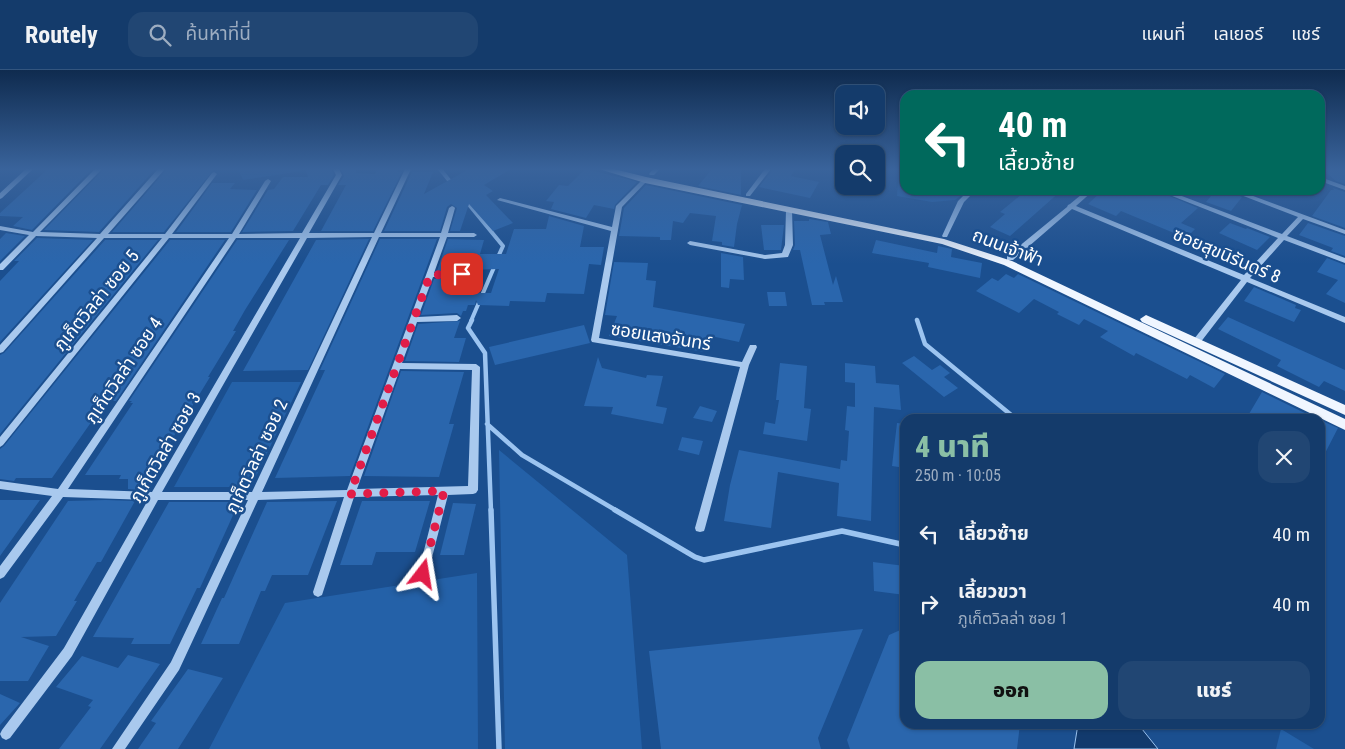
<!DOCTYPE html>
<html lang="th">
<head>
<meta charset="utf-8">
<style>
  :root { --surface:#143b6b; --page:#214673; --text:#f1f3f6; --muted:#9dadc1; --line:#33557e; --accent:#8abfa5 }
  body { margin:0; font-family:"Roboto Condensed","Noto Sans Thai",sans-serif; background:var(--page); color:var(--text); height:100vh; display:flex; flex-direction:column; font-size:19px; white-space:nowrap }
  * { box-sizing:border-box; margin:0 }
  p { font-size:16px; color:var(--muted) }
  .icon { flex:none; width:28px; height:28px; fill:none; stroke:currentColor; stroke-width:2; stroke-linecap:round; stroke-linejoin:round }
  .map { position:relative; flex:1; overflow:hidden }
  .drawer { position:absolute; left:900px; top:344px; width:425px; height:315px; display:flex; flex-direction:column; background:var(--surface); border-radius:15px; box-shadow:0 1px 4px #0004,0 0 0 1px var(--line) }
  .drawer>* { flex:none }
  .top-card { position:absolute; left:900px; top:20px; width:425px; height:105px; border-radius:15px; box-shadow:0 1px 4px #0004,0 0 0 1px var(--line); background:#00695c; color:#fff; overflow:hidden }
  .buttons { position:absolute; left:835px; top:15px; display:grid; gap:10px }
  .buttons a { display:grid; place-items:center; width:50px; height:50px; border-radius:10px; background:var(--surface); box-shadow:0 1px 4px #0004,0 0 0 1px var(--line); font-size:25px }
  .pin { position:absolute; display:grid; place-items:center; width:42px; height:42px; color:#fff; margin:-21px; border-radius:10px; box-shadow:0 2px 8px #0006 }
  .me { position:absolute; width:55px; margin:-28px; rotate:14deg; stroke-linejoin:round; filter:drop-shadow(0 0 4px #0008) }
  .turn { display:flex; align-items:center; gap:18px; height:105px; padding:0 15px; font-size:22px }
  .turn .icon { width:65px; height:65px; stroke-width:2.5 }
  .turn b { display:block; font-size:35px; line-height:42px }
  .round { display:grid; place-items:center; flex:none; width:52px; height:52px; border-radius:15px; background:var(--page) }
  .overview { display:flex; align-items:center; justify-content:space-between; height:85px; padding:0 15px }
  h1 { font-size:30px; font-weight:800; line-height:38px; color:var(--accent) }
  .primary-button { display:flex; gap:10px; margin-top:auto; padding:10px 15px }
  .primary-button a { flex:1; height:58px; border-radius:15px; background:var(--accent); color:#111; font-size:20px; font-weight:800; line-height:58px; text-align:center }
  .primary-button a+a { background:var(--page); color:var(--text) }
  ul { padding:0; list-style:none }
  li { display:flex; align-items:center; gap:15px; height:70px; padding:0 15px }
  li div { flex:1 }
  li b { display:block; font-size:19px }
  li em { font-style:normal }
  header { display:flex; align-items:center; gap:30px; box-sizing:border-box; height:70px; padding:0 25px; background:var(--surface); border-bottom:1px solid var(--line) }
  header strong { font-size:24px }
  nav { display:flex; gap:28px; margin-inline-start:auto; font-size:18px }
  .search { width:350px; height:45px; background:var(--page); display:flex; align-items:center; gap:12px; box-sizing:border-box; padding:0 18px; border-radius:15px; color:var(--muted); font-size:19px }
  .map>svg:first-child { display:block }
</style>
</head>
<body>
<header>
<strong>Routely</strong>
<div class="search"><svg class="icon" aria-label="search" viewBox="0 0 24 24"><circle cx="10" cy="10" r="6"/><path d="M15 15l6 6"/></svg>ค้นหาที่นี่</div>
<nav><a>แผนที่</a><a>เลเยอร์</a><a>แชร์</a></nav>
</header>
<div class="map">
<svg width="1345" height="679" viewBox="0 0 1345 679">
  <rect width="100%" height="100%" fill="#1b4f8f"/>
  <path fill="#2461a8" d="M238 99H301L302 101 243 110Z
    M902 99H905V120H968L955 130 932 132 897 126 899 100Z
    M232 312H301L251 417H174Z
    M499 380 627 485 642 679H505Z
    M477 503 478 679H209L285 533Z
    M1281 659 1314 679H1276Z"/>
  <path fill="#123a6d" stroke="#9cc4f0" d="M1078 654H1138L1158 679H1074Z"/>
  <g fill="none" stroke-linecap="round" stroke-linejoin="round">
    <path stroke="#9cc4f0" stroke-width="4" d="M440 99 452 114
      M466 131 503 176 498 187
      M471 251 495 195"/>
    <path stroke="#9cc4f0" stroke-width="4.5" d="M472 250 468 258 485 283 491 441
      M917 250 925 274 1016 349
      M487 354 522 385 617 441"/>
    <path stroke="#9cc4f0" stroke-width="5.5" d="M491 440 499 679
      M615 440 695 487 704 490 842 461 905 475"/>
  </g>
  <path fill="#2a66ad" d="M48 99H92L32 160 13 156 23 147 0 146V143Z
    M104 99H155L99 162 44 160Z
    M167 99H214L164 162H112Z
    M305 99H331L334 105 328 115H321L293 161 242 162 268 120 274 119 283 107H308Z
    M341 99H356V103L375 104 377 99H399L397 102H402L373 161H321L346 115H338L344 106Z
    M469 99H511L484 115 493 121 486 125 513 153 493 161 469 134 460 161H450L457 138 451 134 447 137 440 161H384L412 102H433L424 124Z
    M585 99 627 109 637 112 615 135 614 139 594 135 586 148 551 139 554 132 546 131 559 115 568 116Z
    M712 99H741V125L698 116Z
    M773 99H795L791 106 819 112 810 128 759 117Z
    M1322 99H1345V114L1336 111Z
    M212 113H235L230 119 257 120 231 162H176Z
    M646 115 742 135 737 154 734 177 722 175V172L712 171 716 146 690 143 683 153 673 151 671 170H660V167L619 166 624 138Z
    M1333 118 1345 122V158L1312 146 1331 120H1334Z
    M1027 120H1062L1010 166 990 157 1005 144 1000 142Z
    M1108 120H1155L1198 138 1181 153 1195 159 1186 168 1121 141 1116 146 1088 134 1102 121 1105 123Z
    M1216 120H1226L1242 127 1231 141 1206 132Z
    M549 146 584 156 580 177H604L601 195 589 194 584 224 547 223 545 232 510 231 509 236 478 235 476 230 475 235H468L466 241H463L461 246 457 243 421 245 434 209 470 208 466 223H491L499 199 437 201 448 169 484 170 480 184H506L514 159H546Z
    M809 149 828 152 831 164 820 165 833 215 836 206 843 232H824L825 235H812L800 180H793L795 175 794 151H809Z
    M1230 153 1246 159 1247 158 1270 167 1257 180 1219 163Z
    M1308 153 1345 166V186L1331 181 1333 178 1299 165Z
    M761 155H784L781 180H764Z
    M6 163 25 166 0 191V169Z
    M37 168 93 170 0 272V211L19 191H14Z
    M369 169 308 300 243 301 316 170Z
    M380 169H437L350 406 275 408 325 300H320Z
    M105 170H158L0 364V285L4 283Z
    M170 170H225L116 331H106L52 408H16L14 411 0 409V379L4 376Z
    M237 170H289L245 240 233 261H236L208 307H210L141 420 128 419V409H119L121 405H85L133 333H130L132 331H129Z
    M876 170 937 183 938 176 952 179 951 187 982 193 980 208 928 197 929 193 872 183Z
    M721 183 743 187 744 210 730 209 729 218 721 217Z
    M1327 188 1345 195V233L1326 224 1338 210 1317 202Z
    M614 192 648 193 646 210 656 211 653 237 745 254 739 272 711 266 705 282 609 266 617 246 605 245Z
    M1006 204 1014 208 1018 204 1225 304 1214 318 1190 305 1187 309 1136 283 1134 286 1100 267 1108 261 1084 249 1079 255 1057 244 1059 242 1034 229 1019 243 976 221 992 208 998 211Z
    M1254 217 1296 235 1295 238 1301 240 1294 252 1244 231Z
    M767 222H785L787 236H769Z
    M1228 247 1345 300V321L1324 311 1319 317 1277 296 1281 290 1218 259Z
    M460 251 454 268H466L459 292 405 291 418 254Z
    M584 255 590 273 495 295 489 277Z
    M914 286 932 300 940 295 950 303 944 307 958 318 944 327 902 293Z
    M598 287 602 298 646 308 647 305 663 306 656 336 667 338 663 354 611 344 613 337 584 336Z
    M780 293 807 296 804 338 811 339 807 371 763 364 765 352 775 354 779 330H776Z
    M845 293 875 296 876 313 899 315 901 340 874 337 871 451 837 446 839 413 778 402 771 458 724 451 730 415 739 380 840 399 841 390 847 391 849 361 845 360 847 336 855 337V313L845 312Z
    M401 301 464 302 449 354H454L439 407 364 406Z
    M1262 322 1317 349H1246Z
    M700 336 717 341 712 352 693 348Z
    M1320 350 1338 358 1320 393Z
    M897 353 905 354V398L892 396Z
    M682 367 703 371 699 385 678 380Z
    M0 430H40L0 486Z
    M106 430 135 431 101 492H97L74 531H77L56 566 21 567 49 576 28 611H0V533L68 431Z
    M337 431 308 505H272L265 521H261L239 574H201L222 528H224L267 432Z
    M362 431H430L415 482H376L372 495H340Z
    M169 432H239L200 518H197L170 574H131L134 568 93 567Z
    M453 433 476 434 464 485H440Z
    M873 492 905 496V525L874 521Z
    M905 558V654H1020L1017 679H850L847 670 889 565Z
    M863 559 818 668 821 679H661L649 581Z
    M128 585 160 594 100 679H59L91 637 88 636 93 630 56 617 82 586 118 598Z
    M188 599 223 608 178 679H138L156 653 151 651Z
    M0 624 20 633 0 655Z"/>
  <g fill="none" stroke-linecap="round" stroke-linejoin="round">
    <path fill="#a9c9ee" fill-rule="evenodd" d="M26 99H33L2 128 0 129V123Z
      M95 99H102L40 162 100 164 158 99H165L108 164H165L212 103 214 102 217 104 172 164H232L265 111 268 109 271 111 239 164 302 163 336 105 333 99H339L342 105 309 163H374L405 99H411L381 163H441L449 138 452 136 454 137 455 138 448 163H474L477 165 474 167H447L434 203 479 202 483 204 479 206 433 207 418 247 457 245 461 248 457 251 417 252 402 293 476 294 480 297 478 420 476 423 473 424 448 425 427 507 423 509 419 507 418 504 438 425 354 427 323 522 322 525 318 527 314 525 313 522 344 427 258 430 179 600 125 679H112L171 592 248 430H158L72 586 10 668 6 670 2 668 0 664 2 660 64 578 148 430 63 427 4 507 0 509V496L52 426 0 419V411L58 419 229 168H169L3 375 0 377V367L162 168H104L3 282 0 283V275L97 168 36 166 3 200H0V194L29 165 0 160V156L33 162ZM372 167 252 422H162L307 168ZM379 167H440L347 420 262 422ZM236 168H300L152 422 68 419ZM400 299 472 300 468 416 357 419Z
      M653 99H660L654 105H650L649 104Z
      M765 99H771L750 126H746V124Z
      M1320 107 1345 116V120L1320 111Z
      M645 108 647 109V111L622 137 599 268 742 292 750 275H756L757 277 749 295 705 458 704 461 700 462 696 461 695 458 740 297 592 272 591 270 611 161 497 130 500 128 612 157 616 136 643 109Z
      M969 120H976L964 132 947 167H943L942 166 958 131Z
      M1087 120H1094L1076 136 1244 205 1278 168 1157 120H1166L1282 164 1298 147 1228 120H1237L1345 160V164L1303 149 1287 166 1345 188V193L1284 170 1250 208 1345 247V253L1247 212 1200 273H1194L1193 271 1194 269 1241 210 1072 139 1013 190H1007V186L1067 137 1068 135 1070 134Z
      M789 138 792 140 793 175 788 187 765 189 690 175 687 173 690 171 765 185 782 183 785 175 786 140Z"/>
    <path fill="#f0f6ff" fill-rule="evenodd" d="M599 99H614L646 107 944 169 1012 191 1345 349V360L1004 195 942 174 645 113Z
      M1146 245 1345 335V345L1142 252 1140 249Z"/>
  </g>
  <linearGradient id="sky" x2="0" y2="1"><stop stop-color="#0f2b4f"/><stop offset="0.51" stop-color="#39639b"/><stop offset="1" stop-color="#39639b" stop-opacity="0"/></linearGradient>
  <rect width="1345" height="194" fill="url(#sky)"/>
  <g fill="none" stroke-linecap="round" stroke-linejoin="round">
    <path stroke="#e11d48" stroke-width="9" stroke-dasharray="0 16.2" d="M423 504 444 421 350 424 430 205 462 204"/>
  </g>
  <g text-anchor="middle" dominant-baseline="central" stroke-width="5" stroke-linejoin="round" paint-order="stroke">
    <g font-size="18" fill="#fff" stroke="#1b4f8f">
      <text transform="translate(1008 177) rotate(21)">ถนนเจ้าฟ้า</text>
      <text transform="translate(1227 185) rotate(23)">ซอยสุขนิรันดร์ 8</text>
      <text transform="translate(96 230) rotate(-51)">ภูเก็ตวิลล่า ซอย 5</text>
      <text transform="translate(661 266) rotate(9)">ซอยแสงจันทร์</text>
      <text transform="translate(123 300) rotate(-56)">ภูเก็ตวิลล่า ซอย 4</text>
      <text transform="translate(165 377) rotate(-60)">ภูเก็ตวิลล่า ซอย 3</text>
      <text transform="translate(256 386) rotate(-65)">ภูเก็ตวิลล่า ซอย 2</text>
    </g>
  </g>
</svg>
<div class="buttons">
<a><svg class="icon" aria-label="sound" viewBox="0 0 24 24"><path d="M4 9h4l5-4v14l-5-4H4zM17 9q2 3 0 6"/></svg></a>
<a><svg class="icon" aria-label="search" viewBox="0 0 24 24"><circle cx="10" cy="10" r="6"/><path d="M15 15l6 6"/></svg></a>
</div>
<div class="pin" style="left:462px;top:204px;background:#d93025"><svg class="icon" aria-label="arrive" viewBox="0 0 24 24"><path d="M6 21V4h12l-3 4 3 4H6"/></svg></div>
<svg class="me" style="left:423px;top:504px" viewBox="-20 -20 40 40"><path d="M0-17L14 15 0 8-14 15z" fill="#e11d48" stroke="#fff" stroke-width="4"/></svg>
<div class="top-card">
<div class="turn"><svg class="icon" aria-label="left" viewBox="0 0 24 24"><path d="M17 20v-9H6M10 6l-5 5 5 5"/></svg><div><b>40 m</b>เลี้ยวซ้าย</div></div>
</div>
<section class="drawer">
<div class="overview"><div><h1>4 นาที</h1><p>250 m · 10:05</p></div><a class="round"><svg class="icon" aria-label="close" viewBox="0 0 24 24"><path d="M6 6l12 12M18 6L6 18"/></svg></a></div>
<ul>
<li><svg class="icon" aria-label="left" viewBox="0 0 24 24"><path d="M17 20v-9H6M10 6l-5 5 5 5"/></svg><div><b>เลี้ยวซ้าย</b></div><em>40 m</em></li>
<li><svg class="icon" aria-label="right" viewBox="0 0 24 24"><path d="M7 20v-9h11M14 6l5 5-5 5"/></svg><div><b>เลี้ยวขวา</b><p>ภูเก็ตวิลล่า ซอย 1</p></div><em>40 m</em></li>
</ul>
<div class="primary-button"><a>ออก</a><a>แชร์</a></div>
</section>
</div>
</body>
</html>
